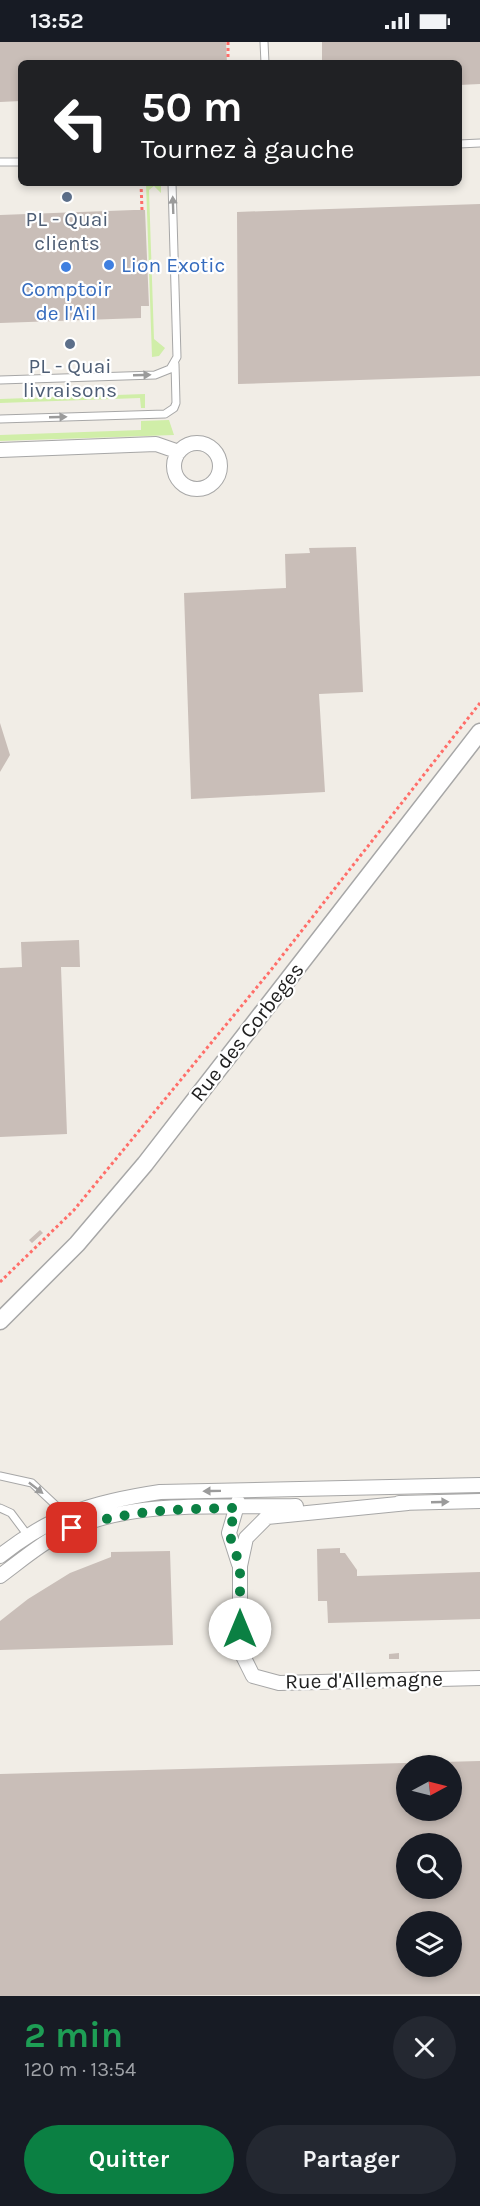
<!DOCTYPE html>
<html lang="fr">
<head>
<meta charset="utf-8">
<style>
  :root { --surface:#171b24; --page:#242831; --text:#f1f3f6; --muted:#9ea1a6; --accent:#0b8043 }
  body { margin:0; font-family:Karla,sans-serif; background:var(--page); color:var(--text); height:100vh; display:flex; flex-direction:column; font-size:22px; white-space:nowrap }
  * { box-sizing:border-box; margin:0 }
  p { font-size:20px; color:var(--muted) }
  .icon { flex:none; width:33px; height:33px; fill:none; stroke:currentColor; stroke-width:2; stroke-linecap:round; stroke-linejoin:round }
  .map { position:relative; height:1954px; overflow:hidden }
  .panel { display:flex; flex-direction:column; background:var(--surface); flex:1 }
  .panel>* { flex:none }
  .banner { position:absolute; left:18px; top:18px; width:444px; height:126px; border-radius:9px; box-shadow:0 3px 9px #0003; background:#202124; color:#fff; overflow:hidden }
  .needle { width:39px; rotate:83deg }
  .tools { position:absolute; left:396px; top:1713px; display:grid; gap:12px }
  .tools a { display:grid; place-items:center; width:66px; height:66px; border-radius:50%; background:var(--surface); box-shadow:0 3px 9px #0003; font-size:30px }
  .pin { position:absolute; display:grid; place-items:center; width:51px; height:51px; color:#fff; margin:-26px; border-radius:12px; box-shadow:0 3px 9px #0006 }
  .me { position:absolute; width:66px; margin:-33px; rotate:0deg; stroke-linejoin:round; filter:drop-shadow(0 0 4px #0008) }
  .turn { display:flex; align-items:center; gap:21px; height:126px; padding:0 24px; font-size:27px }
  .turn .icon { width:78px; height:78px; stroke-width:2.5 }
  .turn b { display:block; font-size:42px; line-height:51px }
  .round { display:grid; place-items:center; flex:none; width:63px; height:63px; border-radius:32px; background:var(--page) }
  .head { display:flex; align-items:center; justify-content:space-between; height:102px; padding:0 24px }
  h1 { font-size:36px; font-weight:700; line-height:45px; color:#1e9e55 }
  .cta { display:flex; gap:12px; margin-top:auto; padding:12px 24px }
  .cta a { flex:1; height:69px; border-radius:36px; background:var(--accent); color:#fff; font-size:24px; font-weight:700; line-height:69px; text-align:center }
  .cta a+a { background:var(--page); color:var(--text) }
  .status { display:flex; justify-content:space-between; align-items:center; height:42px; padding:0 30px; background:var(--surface); direction:ltr }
  .status svg { height:16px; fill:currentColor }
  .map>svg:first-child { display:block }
</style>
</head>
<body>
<div class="status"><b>13:52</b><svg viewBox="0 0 49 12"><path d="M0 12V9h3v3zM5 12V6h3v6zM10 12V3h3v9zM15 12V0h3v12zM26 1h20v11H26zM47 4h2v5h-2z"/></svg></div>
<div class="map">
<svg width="480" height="1954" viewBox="0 0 480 1954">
  <rect width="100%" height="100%" fill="#f1ede6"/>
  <path fill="#d0eea8" d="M146 141 161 143V151L154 144 149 148 154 297 165 306 159 314 152 315Z
    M145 352V366H141L140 356 0 361V357Z
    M169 378 174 393 0 399V393L141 388V379Z"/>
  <path fill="#c9beb8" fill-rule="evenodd" d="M0 0H226L227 21H21V59L0 60Z
    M322 0H480V42L459 43V21H322Z
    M480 162V334L238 342 237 170Z
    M134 168H145L149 264H141V276L0 281V173Z
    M356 505 363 650 319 652 325 750 191 757 184 551 286 546 285 512 310 511 309 506Z
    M0 681 10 713 0 730Z
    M79 898 80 925H61L67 1092 0 1095V926L22 925 21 900Z
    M40 1188 43 1191 32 1201 29 1198Z
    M340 1506V1511H345L357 1528V1534L480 1530V1577L328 1581 327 1559H318L317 1507Z
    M170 1509 173 1603 0 1608V1579L28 1557 70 1531 111 1515V1510Z
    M399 1611V1617H389V1612Z
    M480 1719V1952L0 1954V1732ZM406 1724H452V1768H406ZM406 1802H452V1846H406ZM406 1880H452V1924H406Z"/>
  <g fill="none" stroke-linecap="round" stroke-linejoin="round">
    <defs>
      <path id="service" d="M264 0 265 21
        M459 102 480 101
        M0 120H21
        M0 338 155 333 170 327 177 315 172 141
        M0 377 165 372 174 366 176 361 175 322
        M0 1434 32 1441 65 1472
        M0 1466 11 1471 29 1495"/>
      <path id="minor" d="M174 424a23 23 0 1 1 46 0a23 23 0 1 1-46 0Z
        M0 408 156 402 179 410
        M238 1460 229 1491 239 1522
        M399 1461 480 1459
        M408 1461 267 1475 246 1496 240 1524V1608L253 1634 279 1641 480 1636
        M0 1514C53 1472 94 1460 160 1450L480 1443
        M0 1534C23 1517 46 1497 73 1486 140 1457 224 1466 296 1464"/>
      <path id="tertiary" d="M0 1279 77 1202 145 1122 480 690"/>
    </defs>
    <use href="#service" stroke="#a7a7a7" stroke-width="9"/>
    <use href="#minor" stroke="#a7a7a7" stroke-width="16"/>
    <use href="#tertiary" stroke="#a7a7a7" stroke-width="19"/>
    <path stroke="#ff6e69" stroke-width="3" stroke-dasharray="3 3" stroke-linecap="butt" d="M228 0V21
      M141 141 142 168
      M0 1240 74 1168 271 928 480 661"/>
    <use href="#service" stroke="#fff" stroke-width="7"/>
    <use href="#minor" stroke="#fff" stroke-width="14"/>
    <use href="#tertiary" stroke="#fff" stroke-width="16"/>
  </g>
  <defs><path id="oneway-solid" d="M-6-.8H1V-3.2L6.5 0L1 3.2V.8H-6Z" transform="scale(1.5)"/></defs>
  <g fill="#9b9b9b">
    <use href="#oneway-solid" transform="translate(173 163) rotate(-92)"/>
    <use href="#oneway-solid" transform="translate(142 333) rotate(-2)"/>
    <use href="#oneway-solid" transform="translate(58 375) rotate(-2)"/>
    <use href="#oneway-solid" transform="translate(36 1446) rotate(38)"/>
    <use href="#oneway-solid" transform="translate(212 1449) rotate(179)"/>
    <use href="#oneway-solid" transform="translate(440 1460) rotate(-2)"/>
  </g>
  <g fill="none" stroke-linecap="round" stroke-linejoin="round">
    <path stroke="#0b8043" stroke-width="10" stroke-dasharray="0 18" d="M72 1486C131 1468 175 1467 236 1466L229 1491 240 1524V1587"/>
  </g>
  <g fill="#5c6f8a" stroke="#fff" stroke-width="2">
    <circle cx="67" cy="155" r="6"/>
    <circle cx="70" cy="302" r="6"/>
  </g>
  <g fill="#3f7fe0" stroke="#fff" stroke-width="2">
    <circle cx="109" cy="223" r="6"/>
    <circle cx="66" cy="225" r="6"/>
  </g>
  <g text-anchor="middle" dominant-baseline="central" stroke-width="4.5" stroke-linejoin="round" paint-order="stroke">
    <g font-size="21" fill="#4e5e75" stroke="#fff">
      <text x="67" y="177">PL - Quai<tspan x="67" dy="24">clients</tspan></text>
      <text x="70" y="324">PL - Quai<tspan x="70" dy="24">livraisons</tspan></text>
    </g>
    <g font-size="21" fill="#366cbe" stroke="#fff" text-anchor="start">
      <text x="121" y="223">Lion Exotic</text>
      <text x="66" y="247" text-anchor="middle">Comptoir<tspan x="66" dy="24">de l'Ail</tspan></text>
    </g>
    <g font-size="21" fill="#202020" stroke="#fff">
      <text transform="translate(247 990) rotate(-52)">Rue des Corbeges</text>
      <text transform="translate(364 1638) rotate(-1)">Rue d'Allemagne</text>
    </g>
  </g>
</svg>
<div class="tools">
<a><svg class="needle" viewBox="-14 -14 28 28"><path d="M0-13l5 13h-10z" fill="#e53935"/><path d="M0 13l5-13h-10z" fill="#9ea1a6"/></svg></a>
<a><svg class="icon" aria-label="search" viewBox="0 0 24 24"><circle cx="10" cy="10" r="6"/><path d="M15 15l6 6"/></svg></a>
<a><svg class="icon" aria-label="layers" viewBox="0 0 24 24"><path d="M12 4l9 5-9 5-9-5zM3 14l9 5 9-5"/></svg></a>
</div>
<div class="pin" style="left:72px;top:1486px;background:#d93025"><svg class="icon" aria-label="arrive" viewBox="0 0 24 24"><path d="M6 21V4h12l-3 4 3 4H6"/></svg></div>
<svg class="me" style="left:240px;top:1587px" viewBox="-20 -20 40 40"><circle r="19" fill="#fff"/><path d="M0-13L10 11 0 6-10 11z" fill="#0b8043"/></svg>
<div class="banner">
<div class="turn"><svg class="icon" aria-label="left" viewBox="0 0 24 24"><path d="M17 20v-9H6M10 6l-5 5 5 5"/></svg><div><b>50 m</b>Tournez à gauche</div></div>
</div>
</div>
<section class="panel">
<div class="head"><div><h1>2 min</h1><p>120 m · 13:54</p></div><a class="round"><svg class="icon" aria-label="close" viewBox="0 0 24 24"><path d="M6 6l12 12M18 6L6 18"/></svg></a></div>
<div class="cta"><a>Quitter</a><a>Partager</a></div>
</section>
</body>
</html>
